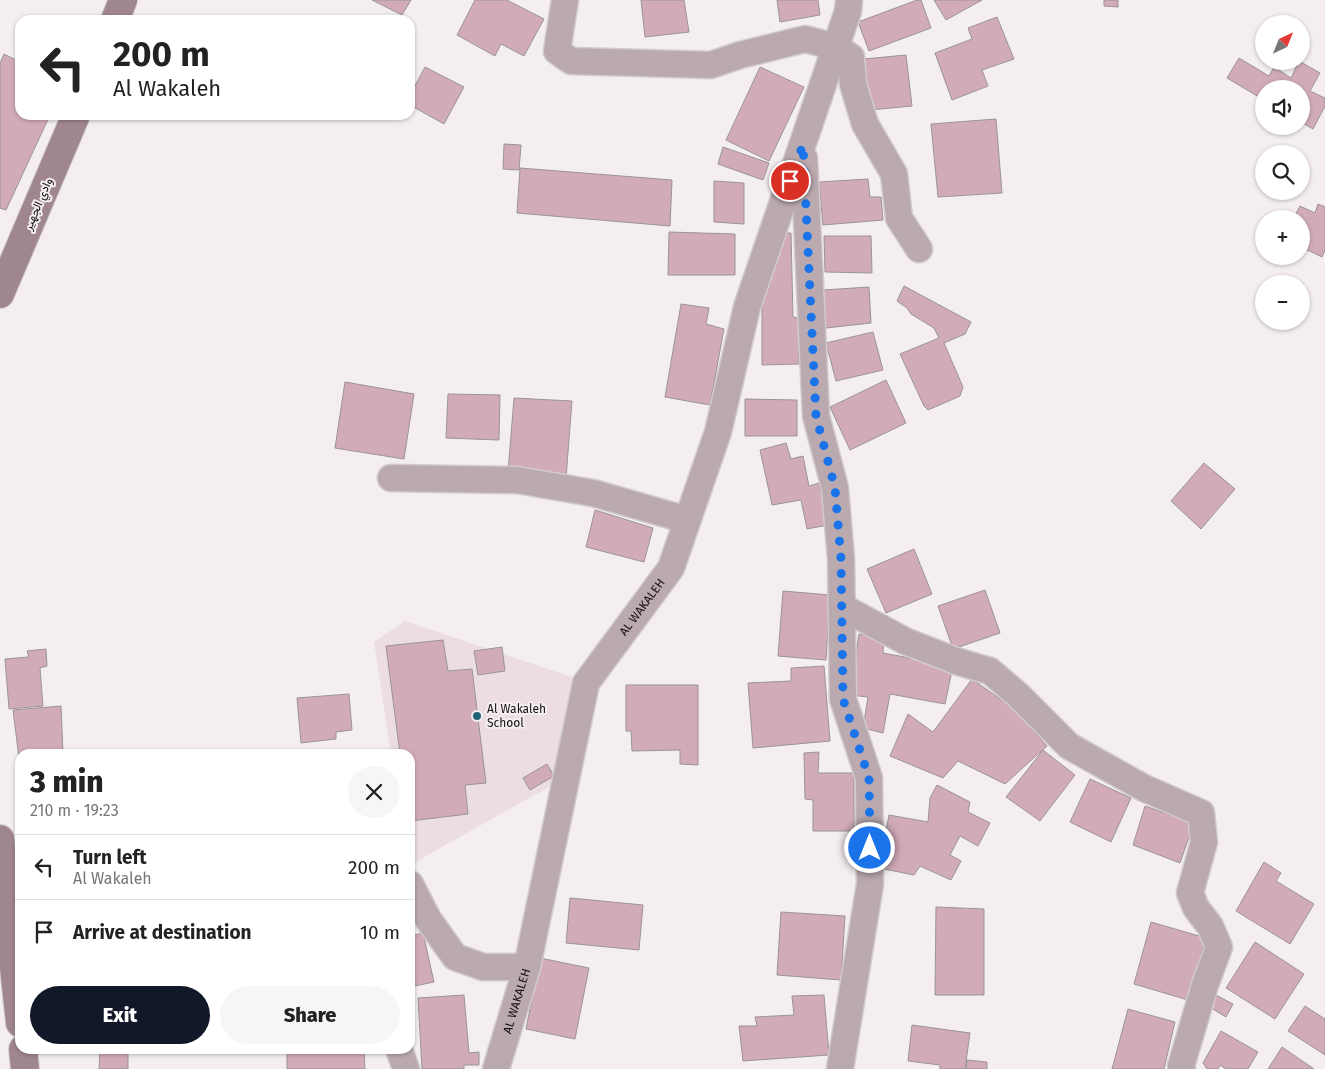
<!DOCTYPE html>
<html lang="en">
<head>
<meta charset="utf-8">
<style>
  :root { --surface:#fff; --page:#f6f6f6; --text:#222; --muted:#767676; --line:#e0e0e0; --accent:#111827 }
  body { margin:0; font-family:"Fira Sans",Vazirmatn,sans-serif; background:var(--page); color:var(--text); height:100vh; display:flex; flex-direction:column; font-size:19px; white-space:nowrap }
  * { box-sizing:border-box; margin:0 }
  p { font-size:16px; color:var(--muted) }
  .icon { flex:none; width:28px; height:28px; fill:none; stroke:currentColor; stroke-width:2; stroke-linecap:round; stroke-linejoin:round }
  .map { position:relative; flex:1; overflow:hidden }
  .panel { position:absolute; left:15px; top:749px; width:400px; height:305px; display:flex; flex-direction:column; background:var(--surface); border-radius:15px; box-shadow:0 1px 4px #0004 }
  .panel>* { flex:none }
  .top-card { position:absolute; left:15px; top:15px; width:400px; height:105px; border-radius:15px; box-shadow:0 1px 4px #0004; background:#fff; color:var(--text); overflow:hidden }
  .needle { width:32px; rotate:43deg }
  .tools { position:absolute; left:1255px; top:15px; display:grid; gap:10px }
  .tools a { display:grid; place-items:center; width:55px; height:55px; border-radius:50%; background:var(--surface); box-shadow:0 1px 4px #0004; font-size:25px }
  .pin { position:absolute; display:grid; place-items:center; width:42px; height:42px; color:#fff; margin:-21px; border:2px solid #fff; border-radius:50%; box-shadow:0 1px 5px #0007 }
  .me { position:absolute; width:55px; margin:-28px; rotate:0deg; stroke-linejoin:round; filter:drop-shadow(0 0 4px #0008) }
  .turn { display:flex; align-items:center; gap:18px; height:105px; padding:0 15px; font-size:22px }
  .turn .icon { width:65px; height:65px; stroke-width:2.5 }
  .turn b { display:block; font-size:35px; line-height:42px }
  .round { display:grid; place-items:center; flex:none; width:52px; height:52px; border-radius:26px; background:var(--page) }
  .overview { display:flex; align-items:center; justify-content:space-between; height:85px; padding:0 15px }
  h1 { font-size:30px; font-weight:800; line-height:38px }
  .action { display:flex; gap:10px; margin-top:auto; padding:10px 15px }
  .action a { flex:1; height:58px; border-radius:30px; background:var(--accent); color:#fff; font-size:20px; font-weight:800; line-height:58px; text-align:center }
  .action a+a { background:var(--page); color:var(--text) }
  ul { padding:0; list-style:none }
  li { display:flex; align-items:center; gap:15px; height:65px; padding:0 15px; border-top:1px solid var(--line) }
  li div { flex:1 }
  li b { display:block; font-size:19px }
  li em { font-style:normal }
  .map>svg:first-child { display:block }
</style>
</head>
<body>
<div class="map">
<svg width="1325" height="1069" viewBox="0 0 1325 1069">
  <rect width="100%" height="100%" fill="#f5eef1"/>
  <path fill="#ecdde2" d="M405 621 575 678 554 784 410 865V754H391L374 642Z"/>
  <path fill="#d2abba" stroke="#9a9497" d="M372 0H411L402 15Z
    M475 0H507L544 19 524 56 501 44 495 56 457 35Z
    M641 0H684L689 32 645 37Z
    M777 0H818L820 15 780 22Z
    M917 0H921L931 28 869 51 858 22Z
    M934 0H982L946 20Z
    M1104 0H1118V7L1104 6Z
    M997 17 1014 59 982 70 988 86 952 100 935 53 972 39 968 28Z
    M4 54 20 62V115H50L6 210 0 208V63Z
    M906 55 912 106 870 110 864 59Z
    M1239 58 1269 76 1274 67 1291 78 1299 61 1320 73 1310 91 1325 98V106L1313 129 1301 122V89H1264V100L1227 78Z
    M425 67 464 87 444 124 410 105V95Z
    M760 67 804 87 769 161 726 140Z
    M996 119 1002 193 938 197 931 124Z
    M504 144 521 145 519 170 503 169Z
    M723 147 769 163 763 180 718 164Z
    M520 168 672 180 670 226 517 213Z
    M868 179 870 197H881L883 220 823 225 819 182Z
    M714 181 744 183V224L714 222Z
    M1318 204 1325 207V250L1322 257 1301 247V219H1293L1300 206 1315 213Z
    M669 232 735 234V275H668Z
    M780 233H791L793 317 799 318V364L762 365V283L770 284 769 254 780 252Z
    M824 236H871L872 273 825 272Z
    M904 286 971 322 965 334 944 343 963 387 960 396 928 410 924 406 900 354 939 338 934 328 911 314 907 308 897 301Z
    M869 287 871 323 826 328 823 290Z
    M681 304 709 308 706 324 724 329 710 405 665 397Z
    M873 332 883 370 836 381 826 343Z
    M886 380 906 423 850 450 830 407Z
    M345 382 414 394 404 459 335 448Z
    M448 394 500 395 499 440 446 438Z
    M514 398 572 401 566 478 508 472Z
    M745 399 797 400V436H745Z
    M786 443 791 459 803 456 809 486 819 483 828 525 807 529 801 500 772 505 760 450Z
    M1204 463 1235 489 1201 529 1171 501Z
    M595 510 653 528 644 562 586 547Z
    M914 549 932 594 886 613 867 569Z
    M985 590 1000 633 953 649 938 606Z
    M783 591 830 595 826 660 778 656Z
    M859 634 884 638 883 653 953 666 945 704 890 694 883 733 863 728 868 697 850 695Z
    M443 640 448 671 472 669 486 783 465 785 468 814 410 821V754H400L386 646Z
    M502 647 505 671 478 675 474 651Z
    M46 649 47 666 40 668 43 706 9 709 5 659 29 657 27 651Z
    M824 666 830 741 753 748 748 683 791 681V668Z
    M972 679 1013 708 1047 746 1005 784 958 761 943 778 890 756 908 714 933 732Z
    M626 685H698V765L680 764V750L632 751 631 731H626Z
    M349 694 352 730 336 732V739L301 743 297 698Z
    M61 706 63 754H20V758H19L13 710Z
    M1043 750 1075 775 1040 821 1006 797Z
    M819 752 818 773H854V831H813V800L805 799 804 753Z
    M547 764 554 776 530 790 523 778Z
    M1090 779 1131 798 1111 842 1070 822Z
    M937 785 970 802 968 812 990 823 978 846 960 836 950 855 961 861 951 880 920 866 914 875 879 868 889 815 928 822 930 798Z
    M1145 806 1194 823 1180 863 1133 845Z
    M1264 862 1281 873 1276 881 1314 904 1290 944 1236 911Z
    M570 898 643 905 639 950 566 943Z
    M936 907 984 909V995H935Z
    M781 912 845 916 841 980 777 975Z
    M1151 922 1206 938 1188 1000 1134 984Z
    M423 933 434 982 410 987V936Z
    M1255 942 1304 974 1275 1019 1226 988Z
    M540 958 589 968 575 1039 526 1029Z
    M1214 994 1233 1004 1226 1017 1206 1005Z
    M464 995 469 1053 479 1052V1065H464V1069H422L418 998Z
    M824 995 829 1055 743 1061 739 1026H757L755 1017 794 1015 792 996Z
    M1305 1006 1325 1019V1055L1288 1031Z
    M1128 1009 1175 1022 1164 1069H1112Z
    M912 1025 970 1033 965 1069H940V1065L908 1061Z
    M1221 1031 1258 1052 1248 1069H1226L1220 1065 1218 1069H1207L1203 1063Z
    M1282 1047 1314 1069H1268Z
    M287 1049H364L365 1069H287Z
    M100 1050H128V1069H99Z
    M967 1060 987 1062V1069H966Z"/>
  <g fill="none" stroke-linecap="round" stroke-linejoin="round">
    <defs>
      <g id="street">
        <path d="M565 0 557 51 571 61 711 65 740 55 805 39 836 47 851 57 853 84 865 124 894 174 899 218 919 249"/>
        <path d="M804 158 816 416 835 488 841 559 843 699 869 778 870 884 840 1069"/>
        <path d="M391 478 517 480 593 493 687 520"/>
        <path d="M842 607 905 641 956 661 990 671 1018 695 1069 746 1144 788 1201 813 1204 842 1190 893 1196 908 1210 926 1219 947 1205 985 1181 1066 1182 1069"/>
        <path d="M410 884 428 919 455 957 483 967H527"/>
        <path d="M399 1049 406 1069"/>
        <path id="s1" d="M496 1069 527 967 586 683 671 568 718 432 747 307 848 11 849 0"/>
      </g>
      <path id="secondary" d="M115 20 123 0
        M0 294 76 115
        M0 839 20 1023
        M23 1049 25 1069"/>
    </defs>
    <use href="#street" stroke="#d1cbcd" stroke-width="29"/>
    <use href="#secondary" stroke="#d1cbcd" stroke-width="30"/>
    <use href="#street" stroke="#baa9af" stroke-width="26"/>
    <use href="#secondary" stroke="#9f8690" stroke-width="28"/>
  </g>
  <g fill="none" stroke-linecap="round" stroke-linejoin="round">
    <path stroke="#1a73e8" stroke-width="9" stroke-dasharray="0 16.2" d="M790 181 803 145 816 416 835 488 841 559 843 699 869 778 870 848"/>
  </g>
  <circle fill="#216376" stroke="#f5eef1" stroke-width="2" cx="477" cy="716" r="5"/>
  <g text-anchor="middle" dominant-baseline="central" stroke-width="4" stroke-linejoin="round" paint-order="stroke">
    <g font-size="12" fill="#141112" stroke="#f5eef1">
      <text transform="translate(38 204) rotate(-67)">وادي الجهير</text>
      <text stroke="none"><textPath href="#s1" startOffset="491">AL WAKALEH</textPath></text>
      <text stroke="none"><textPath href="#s1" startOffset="71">AL WAKALEH</textPath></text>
    </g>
    <g font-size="12" fill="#141112" stroke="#f5eef1" text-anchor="start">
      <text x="487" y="709">Al Wakaleh<tspan x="487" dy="14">School</tspan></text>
    </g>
  </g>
</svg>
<div class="tools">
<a><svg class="needle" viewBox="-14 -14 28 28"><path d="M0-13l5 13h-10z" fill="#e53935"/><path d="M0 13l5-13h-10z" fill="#767676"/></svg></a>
<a><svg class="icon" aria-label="sound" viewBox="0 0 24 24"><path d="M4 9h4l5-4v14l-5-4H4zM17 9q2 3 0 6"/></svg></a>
<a><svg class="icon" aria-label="search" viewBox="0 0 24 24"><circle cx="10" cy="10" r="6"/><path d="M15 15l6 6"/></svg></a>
<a>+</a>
<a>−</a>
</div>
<div class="pin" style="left:790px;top:181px;background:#d93025"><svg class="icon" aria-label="arrive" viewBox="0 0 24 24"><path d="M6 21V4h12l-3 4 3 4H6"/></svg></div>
<svg class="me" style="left:870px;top:848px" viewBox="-20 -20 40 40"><circle r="17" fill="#1a73e8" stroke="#fff" stroke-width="3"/><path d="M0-11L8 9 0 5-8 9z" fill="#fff"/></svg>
<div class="top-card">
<div class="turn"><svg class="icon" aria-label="left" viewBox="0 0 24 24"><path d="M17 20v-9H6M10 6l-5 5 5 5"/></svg><div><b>200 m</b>Al Wakaleh</div></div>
</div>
<section class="panel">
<div class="overview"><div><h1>3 min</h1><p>210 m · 19:23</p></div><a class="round"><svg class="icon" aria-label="close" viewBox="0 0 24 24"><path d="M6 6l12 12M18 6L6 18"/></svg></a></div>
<ul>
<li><svg class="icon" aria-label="left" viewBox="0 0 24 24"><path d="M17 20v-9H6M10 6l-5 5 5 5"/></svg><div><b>Turn left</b><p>Al Wakaleh</p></div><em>200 m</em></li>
<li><svg class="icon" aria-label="arrive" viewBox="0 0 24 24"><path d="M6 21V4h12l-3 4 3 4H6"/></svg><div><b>Arrive at destination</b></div><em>10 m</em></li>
</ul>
<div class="action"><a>Exit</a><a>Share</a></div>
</section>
</div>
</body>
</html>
